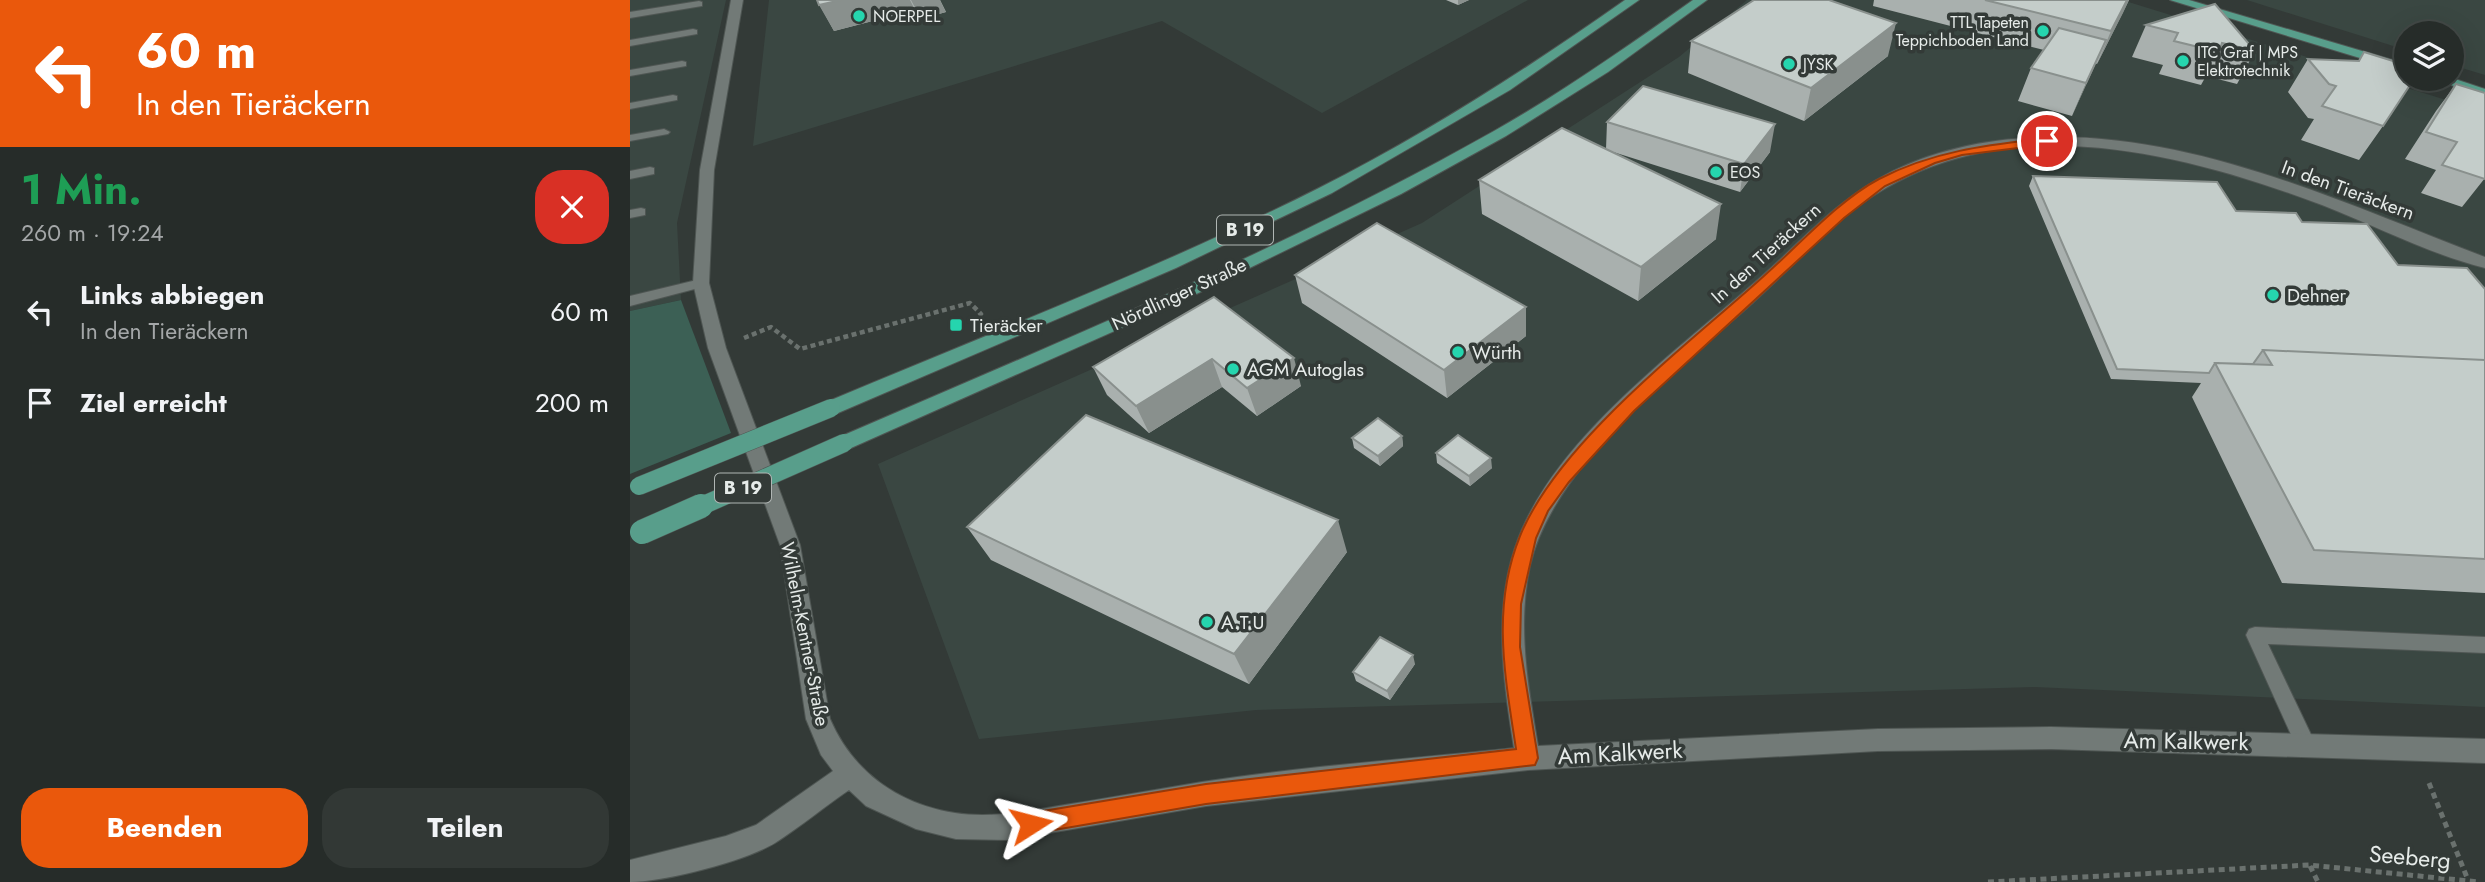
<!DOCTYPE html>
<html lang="de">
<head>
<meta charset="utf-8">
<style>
  :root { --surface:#262c29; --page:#323835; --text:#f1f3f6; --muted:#a4a7a8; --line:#424846; --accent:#ea580c }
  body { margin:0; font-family:Jost,sans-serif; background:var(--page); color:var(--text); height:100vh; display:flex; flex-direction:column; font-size:26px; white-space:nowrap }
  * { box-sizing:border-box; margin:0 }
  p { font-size:23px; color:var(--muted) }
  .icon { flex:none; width:38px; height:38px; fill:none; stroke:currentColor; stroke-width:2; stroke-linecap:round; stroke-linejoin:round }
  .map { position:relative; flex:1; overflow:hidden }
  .side { display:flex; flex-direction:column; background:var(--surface); width:630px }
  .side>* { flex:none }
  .guide { background:#ea580c; color:#fff; overflow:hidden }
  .fabs { position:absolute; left:1764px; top:21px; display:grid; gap:14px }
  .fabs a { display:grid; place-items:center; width:70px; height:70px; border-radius:50%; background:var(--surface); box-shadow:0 7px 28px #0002,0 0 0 2px var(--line); font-size:35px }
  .pin { position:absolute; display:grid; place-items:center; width:60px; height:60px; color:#fff; margin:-30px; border:4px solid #fff; border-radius:50%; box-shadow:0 2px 7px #0007 }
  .me { position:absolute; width:77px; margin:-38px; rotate:81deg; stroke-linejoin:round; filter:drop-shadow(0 0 5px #0008) }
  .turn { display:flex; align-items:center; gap:24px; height:147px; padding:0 21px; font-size:32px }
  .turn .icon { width:91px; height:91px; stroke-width:2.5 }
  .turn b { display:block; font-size:49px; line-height:60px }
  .round { display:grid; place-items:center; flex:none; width:74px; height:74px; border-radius:28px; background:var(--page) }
  .overview { display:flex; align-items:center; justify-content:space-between; height:119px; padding:0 21px }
  h1 { font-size:42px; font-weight:700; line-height:52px; color:#1e9e55 }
  .cta { display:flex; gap:14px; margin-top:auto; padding:14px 21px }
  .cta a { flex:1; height:80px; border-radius:28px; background:var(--accent); color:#fff; font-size:28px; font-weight:700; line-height:80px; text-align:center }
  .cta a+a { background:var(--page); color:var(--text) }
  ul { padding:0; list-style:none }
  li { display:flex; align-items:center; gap:21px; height:91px; padding:0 21px }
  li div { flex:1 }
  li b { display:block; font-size:26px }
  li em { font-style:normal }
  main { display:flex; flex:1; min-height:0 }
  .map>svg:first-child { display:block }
</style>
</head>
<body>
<main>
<section class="side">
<div class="guide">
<div class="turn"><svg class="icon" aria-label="left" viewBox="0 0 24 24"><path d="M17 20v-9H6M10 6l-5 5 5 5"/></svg><div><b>60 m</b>In den Tieräckern</div></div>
</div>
<div class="overview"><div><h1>1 Min.</h1><p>260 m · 19:24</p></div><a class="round" style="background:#d93025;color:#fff"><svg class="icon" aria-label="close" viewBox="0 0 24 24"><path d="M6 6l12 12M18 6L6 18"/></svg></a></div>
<ul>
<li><svg class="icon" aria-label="left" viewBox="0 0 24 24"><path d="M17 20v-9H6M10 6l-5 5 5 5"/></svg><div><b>Links abbiegen</b><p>In den Tieräckern</p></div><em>60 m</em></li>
<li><svg class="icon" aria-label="arrive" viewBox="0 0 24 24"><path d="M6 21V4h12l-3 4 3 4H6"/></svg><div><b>Ziel erreicht</b></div><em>200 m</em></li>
</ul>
<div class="cta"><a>Beenden</a><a>Teilen</a></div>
</section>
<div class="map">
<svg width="1855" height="882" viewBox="0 0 1855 882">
  <rect width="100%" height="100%" fill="#333a37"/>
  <path fill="#3a4742" d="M0 0H96L47 223 51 300 0 311Z
    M139 0H898L692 113 532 21 123 146Z
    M1117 0H1492L1855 112V707L1405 687 626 710 349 739 248 464 792 223 1049 57Z
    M1617 0H1855V75L1822 65V33H1776V50Z"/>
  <path fill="#3c6055" d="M51 300 101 433 0 474V311Z"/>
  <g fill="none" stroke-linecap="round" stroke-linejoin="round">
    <defs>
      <path id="service" d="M69 1 72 2V6L0 18V12Z
        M63 29 67 30V34L0 46V40Z
        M52 61 56 62V66L0 76V70Z
        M43 95 47 96V100L0 109V103Z
        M34 129 40 132 38 134 0 141V135Z
        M20 167 24 168V174L0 179V171Z
        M11 208 15 209V215L0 218V210Z
        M71 279 76 280 78 283 76 286 0 306V296Z
        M1625 627 1855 637V653L1638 644 1685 743 1682 750 1675 752 1668 750 1616 635 1619 629Z"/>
      <path id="minor" d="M101 0H113L84 170 79 283 96 348 170 545 200 719C223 772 268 804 325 813 364 819 403 810 441 804 485 797 529 789 572 782 675 766 781 759 884 748 873 678 862 607 888 539 927 436 1051 348 1132 276 1169 243 1203 205 1246 180 1291 154 1345 141 1396 138 1555 127 1710 202 1855 257V268C1799 254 1746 226 1692 205 1537 147 1353 102 1213 218 1180 248 1149 279 1116 309 1043 373 922 468 900 566 887 626 898 686 908 746L1248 729 1421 727 1855 739V763L1421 749 1248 751 898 770 576 806 379 840 326 839 286 829 236 806 219 790C194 807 170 827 145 843 115 861 35 882 0 882V860L96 836 126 825 203 771 191 755 176 719 150 545 78 348 63 283 70 170Z"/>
      <path id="primary" d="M995 0H1009L880 90 702 193 546 268 208 413 201 415 192 408 194 403C360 333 528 269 689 188 796 134 897 69 995 0Z
        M1063 0H1077L978 72 876 136 771 194 552 301 221 448H207L204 443 207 438C429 342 653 250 864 131 933 92 998 46 1063 0Z
        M1540 0H1559L1776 64V72Z
        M1822 78 1855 89V97L1804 79Z"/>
    </defs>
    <use href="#service" stroke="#4f5653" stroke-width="2"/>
    <use href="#minor" stroke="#4f5653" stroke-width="2"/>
    <use href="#primary" stroke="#4f5653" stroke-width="2"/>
    <path stroke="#6a716e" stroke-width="4.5" stroke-dasharray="5 3.5" stroke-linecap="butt" d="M114 338 141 327 170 349 340 303 351 314 348 316"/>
    <path stroke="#6a716e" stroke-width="5" stroke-dasharray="6 4.5" stroke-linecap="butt" d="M1799 783 1838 880
      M1680 866 1688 882
      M1358 882 1679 865 1849 882"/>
    <use href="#service" fill="#727a77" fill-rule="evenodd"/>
    <use href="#minor" fill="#727a77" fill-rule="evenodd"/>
    <use href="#primary" fill="#589e8b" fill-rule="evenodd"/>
    <defs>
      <path id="primary-bridge-far1" d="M9 486 201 408
        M67 508 214 443"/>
      <path id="primary-bridge" d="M12 532 71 506"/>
    </defs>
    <use href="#primary-bridge-far1" stroke="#4f5653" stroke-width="19" stroke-linecap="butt"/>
    <use href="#primary-bridge" stroke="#4f5653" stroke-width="25" stroke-linecap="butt"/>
    <use href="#primary-bridge-far1" stroke="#589e8b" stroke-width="18"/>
    <use href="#primary-bridge" stroke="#589e8b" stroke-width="24"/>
  </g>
  <path fill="#a9b0ae" d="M187 0H310L316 12 291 19 285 10 204 31Z
    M816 0H839L828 5Z
    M1244 0H1499L1467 64 1465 63 1442 116 1388 101 1401 68 1414 50 1243 6Z
    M1516 25 1625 51 1607 84 1576 76 1571 85 1529 74 1533 65 1502 57Z
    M1061 41 1258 56 1174 121 1058 73Z
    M1678 59 1753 126 1729 160 1671 140 1684 119 1678 118 1658 92Z
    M1826 84 1855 178 1832 207 1791 193 1806 170 1775 159 1806 111Z
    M977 122 1140 152 1110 192 980 151 1086 239 1008 301 852 214 849 180 976 149Z
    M1403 176 1672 222 1768 265 1855 289V593L1652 583 1562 397 1571 383 1481 379 1399 186Z
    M665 275 896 336 817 398 672 303Z
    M584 297 671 386 627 416 592 387 519 433 477 395 463 367Z
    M772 436 773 446 750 466 724 448 722 438Z
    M806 453 862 468 840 486 807 463Z
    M337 527 717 552 619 684 361 560Z
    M785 664 760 700 726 681 723 672Z"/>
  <path fill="#89908d" d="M211 0H280L285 10 204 31 189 5Z
    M281 0H310L316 12 291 19Z
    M828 0H839L828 5Z
    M1497 0H1499L1493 13 1467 64 1481 31Z
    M1266 23 1258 56 1174 121 1181 88Z
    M1476 40 1462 72 1442 116 1456 83Z
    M1145 124 1140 152 1110 192 1114 164Z
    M1091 204 1086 239 1008 301 1011 267Z
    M896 307V336L817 398 814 370Z
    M664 358 671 386 627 416 617 388Z
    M582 359 592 387 519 433 506 406Z
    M772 436 773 446 750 466 748 456Z
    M861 458 862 468 840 486 839 476Z
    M708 520 717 552 619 684 604 654Z
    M783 655 785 664 760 700 757 691Z"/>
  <path fill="#c4cdca" stroke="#89908d" stroke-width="2" d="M187 0H211L189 5Z
    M1124 0H1199L1266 23 1181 88 1061 41Z
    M1355 0H1497L1481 31Z
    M1585 4 1625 51 1592 43 1589 52 1544 41 1548 33 1516 25Z
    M1429 28 1476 40 1456 83 1401 68Z
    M1734 52 1776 65V79H1784L1753 126 1692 106 1706 86 1699 84 1678 59 1729 61Z
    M1826 84 1855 93V179L1812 165 1827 142 1796 132Z
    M1013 86 1145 124 1114 164 977 122Z
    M932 128 1091 204 1011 267 849 180Z
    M1403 176 1587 182 1606 211 1666 213 1672 222 1737 224 1768 265 1837 268 1855 289V360L1633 350 1623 364 1585 363 1579 373 1487 369Z
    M747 223 896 307 814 370 665 275Z
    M584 297 664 358 617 388 582 359 506 406 463 367Z
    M1633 350 1855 360V559L1684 550 1585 363 1642 365Z
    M456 415 708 520 604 654 337 527Z
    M748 418 772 436 748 456 722 438Z
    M828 435 861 458 839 476 806 453Z
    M750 637 783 655 757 691 723 672Z"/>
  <path fill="#ea580c" stroke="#983908" stroke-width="2" d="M1417 138 1423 141 1421 144 1332 155 1305 163 1255 186 1214 218 1004 411 939 482 918 511 906 538 891 604 890 647 908 758 905 765 576 804 401 834 393 831 390 824 393 816 401 813 576 784 886 749C875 676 861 607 890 536 929 441 1059 344 1135 275 1169 245 1209 200 1249 179 1303 151 1357 145 1417 138Z"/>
  <g fill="#25d5ae" stroke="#333a37" stroke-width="2.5">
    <circle cx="229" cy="16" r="7"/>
    <circle cx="1413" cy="31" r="7"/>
    <circle cx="1553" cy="61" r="7"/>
    <circle cx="1159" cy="64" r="7"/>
    <circle cx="1086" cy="172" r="7"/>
    <circle cx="1643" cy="295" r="7"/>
    <rect x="319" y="318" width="14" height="14" rx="3.5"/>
    <circle cx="828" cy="352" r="7"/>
    <circle cx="603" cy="369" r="7"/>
    <circle cx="577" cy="622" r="7"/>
  </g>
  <g text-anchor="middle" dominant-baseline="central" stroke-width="7" stroke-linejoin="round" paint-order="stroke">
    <g font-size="16" fill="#e6ebe9" stroke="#333a37" text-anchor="start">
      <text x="243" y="16">NOERPEL</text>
      <text x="1399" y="22" text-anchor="end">TTL Tapeten<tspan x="1399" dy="18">Teppichboden Land</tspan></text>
      <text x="1567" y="52">ITC Graf | MPS<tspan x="1567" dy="18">Elektrotechnik</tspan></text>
      <text x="1173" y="64">JYSK</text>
      <text x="1100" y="172">EOS</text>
    </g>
    <g fill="#333a37" stroke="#b0b6b4" stroke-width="2">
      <rect x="587" y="215.5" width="56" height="29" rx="5"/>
      <rect x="85" y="473.5" width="56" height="29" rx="5"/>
    </g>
    <g font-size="18" font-weight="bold" fill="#e6ebe9">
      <text x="615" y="230">B 19</text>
      <text x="113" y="488">B 19</text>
    </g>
    <g font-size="19" fill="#e6ebe9" stroke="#333a37">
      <text transform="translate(1718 190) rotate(20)">In den Tieräckern</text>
      <text transform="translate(1136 253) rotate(-42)">In den Tieräckern</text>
      <text transform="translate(549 294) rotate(-25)">Nördlinger Straße</text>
      <text transform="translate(175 634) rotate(79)">Wilhelm-Kentner-Straße</text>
    </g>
    <g font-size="19" fill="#e6ebe9" stroke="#333a37" text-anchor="start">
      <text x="1657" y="295">Dehner</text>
      <text x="340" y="325">Tieräcker</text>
      <text x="842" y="352">Würth</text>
      <text x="617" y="369">AGM Autoglas</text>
      <text x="591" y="622">A.T.U</text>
    </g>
    <g font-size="23" fill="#e6ebe9" stroke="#333a37">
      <text transform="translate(1556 741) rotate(1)">Am Kalkwerk</text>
      <text transform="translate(990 753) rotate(-3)">Am Kalkwerk</text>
      <text transform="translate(1780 857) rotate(5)">Seeberg</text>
    </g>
  </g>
</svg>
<div class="fabs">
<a><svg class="icon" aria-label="layers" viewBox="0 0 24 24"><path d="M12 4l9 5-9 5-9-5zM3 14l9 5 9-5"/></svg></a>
</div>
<div class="pin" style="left:1417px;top:141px;background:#d93025"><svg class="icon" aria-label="arrive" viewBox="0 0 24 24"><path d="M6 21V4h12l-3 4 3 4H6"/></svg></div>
<svg class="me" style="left:401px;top:824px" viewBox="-20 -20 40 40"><path d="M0-17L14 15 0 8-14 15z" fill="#ea580c" stroke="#fff" stroke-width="4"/></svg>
</div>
</main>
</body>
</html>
